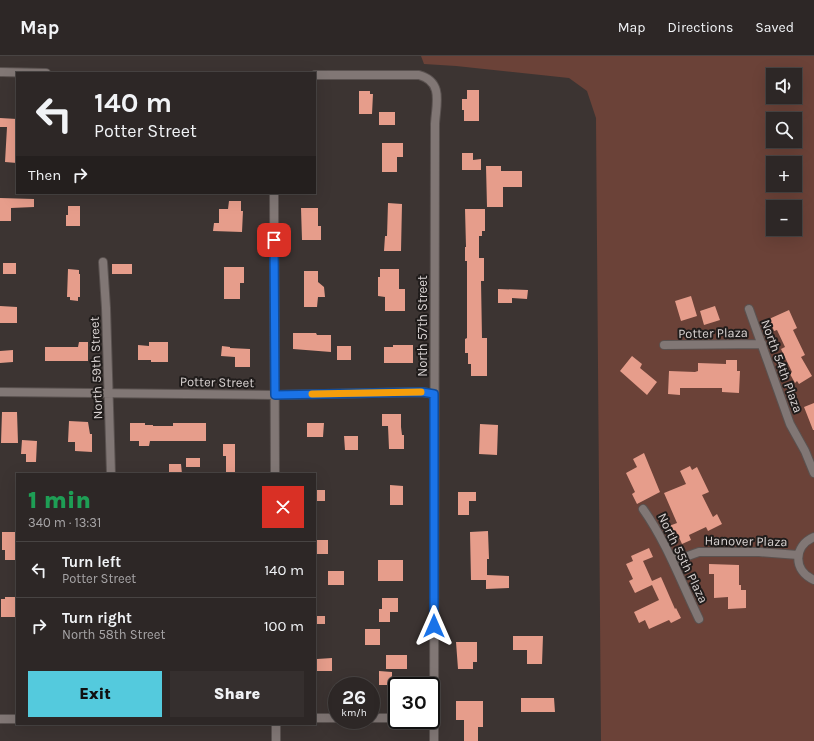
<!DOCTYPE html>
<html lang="en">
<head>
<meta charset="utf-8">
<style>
  :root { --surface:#2d2726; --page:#352f2e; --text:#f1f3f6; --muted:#a7a5a7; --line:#484443; --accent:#54cadd }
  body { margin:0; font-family:Karla,sans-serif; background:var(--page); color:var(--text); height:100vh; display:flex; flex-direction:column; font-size:15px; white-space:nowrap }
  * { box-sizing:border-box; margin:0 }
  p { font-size:13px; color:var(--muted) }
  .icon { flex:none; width:22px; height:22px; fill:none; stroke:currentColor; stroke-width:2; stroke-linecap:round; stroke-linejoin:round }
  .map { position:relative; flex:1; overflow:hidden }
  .side { position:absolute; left:16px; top:417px; width:300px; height:252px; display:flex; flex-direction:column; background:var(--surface); border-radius:0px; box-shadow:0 4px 16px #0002,0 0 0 1px var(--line) }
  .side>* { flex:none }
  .guide { position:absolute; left:16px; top:16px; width:300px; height:122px; border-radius:0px; box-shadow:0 4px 16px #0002,0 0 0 1px var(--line); background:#2d2726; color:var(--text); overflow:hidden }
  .buttons { position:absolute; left:766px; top:12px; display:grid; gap:8px }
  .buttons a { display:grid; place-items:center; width:36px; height:36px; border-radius:0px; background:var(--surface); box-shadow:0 4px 16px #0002,0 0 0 1px var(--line); font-size:20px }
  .speed { position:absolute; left:328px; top:621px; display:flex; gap:8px; font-size:20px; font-weight:700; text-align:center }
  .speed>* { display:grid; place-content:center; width:52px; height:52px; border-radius:50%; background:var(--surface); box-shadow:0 4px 16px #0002,0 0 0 1px var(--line); line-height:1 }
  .speed small { font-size:10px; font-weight:400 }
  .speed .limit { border:2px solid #111; border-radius:6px; background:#fff; color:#111 }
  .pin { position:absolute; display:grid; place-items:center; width:34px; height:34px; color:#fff; margin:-17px; border-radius:8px; box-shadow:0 2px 6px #0006 }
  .me { position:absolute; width:44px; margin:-22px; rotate:0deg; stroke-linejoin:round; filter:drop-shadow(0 0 3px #0008) }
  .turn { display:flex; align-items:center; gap:14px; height:84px; padding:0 12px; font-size:18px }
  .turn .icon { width:52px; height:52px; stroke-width:2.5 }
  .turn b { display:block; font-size:28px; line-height:34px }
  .then { display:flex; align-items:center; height:38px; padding:0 12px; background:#0003; gap:8px; font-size:15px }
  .round { display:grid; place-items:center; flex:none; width:42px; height:42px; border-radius:0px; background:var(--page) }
  .overview { display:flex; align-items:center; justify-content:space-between; height:68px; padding:0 12px }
  h1 { font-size:24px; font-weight:800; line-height:30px; color:#1e9e55 }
  .primary-button { display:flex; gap:8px; margin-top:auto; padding:8px 12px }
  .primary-button a { flex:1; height:46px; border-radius:0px; background:var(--accent); color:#111; font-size:16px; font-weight:800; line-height:46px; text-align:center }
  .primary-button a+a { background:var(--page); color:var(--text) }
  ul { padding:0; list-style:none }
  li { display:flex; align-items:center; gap:12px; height:56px; padding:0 12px; border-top:1px solid var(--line) }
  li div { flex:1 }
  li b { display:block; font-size:15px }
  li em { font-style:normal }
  header { display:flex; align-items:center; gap:24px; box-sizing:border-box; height:56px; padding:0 20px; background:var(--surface); border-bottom:1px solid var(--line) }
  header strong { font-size:19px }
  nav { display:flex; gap:22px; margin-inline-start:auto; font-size:14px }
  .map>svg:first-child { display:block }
</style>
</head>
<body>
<header>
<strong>Map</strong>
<nav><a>Map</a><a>Directions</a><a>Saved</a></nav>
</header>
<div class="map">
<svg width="814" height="685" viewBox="0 0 814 685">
  <rect width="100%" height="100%" fill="#3c3432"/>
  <path fill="#6b4238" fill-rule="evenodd" d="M421 0H814V685H601L596 62 587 35 569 22 456 10 424 8ZM773 19H795V41H773ZM773 63H795V85H773ZM773 107H795V129H773ZM773 151H795V173H773Z"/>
  <path fill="#e69d8b" d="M467 34H479V65H464V54H462V43H467Z
    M359 35H370V38H373L372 58H359Z
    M379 56H395V69H379Z
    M0 62 17 63V107L5 106 7 71H0Z
    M382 87H403V101H397V116H382Z
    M462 97H473V104L481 103V114H462Z
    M486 110H501V115H522V131H503V151H487Z
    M0 142 34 143V151L11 152V165H0Z
    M229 145H241V155H243L242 176 213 175 214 167H219V153H228Z
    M388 147 402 148 401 195H384L385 180H387Z
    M68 150H80V170H66V159H68Z
    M301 152H318V170H321V184H302Z
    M465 153H485V175H482V180H479V202H484V225H481L482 282H487V320H471V308H468V297H465V283L467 282V205H465V191H466Z
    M3 207H16V218H3Z
    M112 208H132V218H112Z
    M224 211H244V227H240V243H224Z
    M68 213 79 214V218H80V241H78V245L70 244V241H67Z
    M380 213H399V233H405V255H385V241L378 240V221H380Z
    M304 215H318V226L324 231 325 241H318L317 251H304Z
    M498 233 528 234 527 243 512 242V247H498Z
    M691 240 697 260 681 265 675 245Z
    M0 250 17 251V267H0Z
    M715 250 720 264 704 269 700 255Z
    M789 254 797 272 793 274 805 299 801 301 812 320 799 328 797 325 795 327 790 318 792 316 781 293 785 291 777 274 774 275 769 263Z
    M293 277H316L317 279H331V296L293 293Z
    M79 286H88V305H45V291H78Z
    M149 286H168V306H151V304H138V289L149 290Z
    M393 289H413V307H384V291H393Z
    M222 290 230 291V292L250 293V311H235V301L221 300Z
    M337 290H351V304H337Z
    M13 294V306L0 307V295Z
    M632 300 642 308 640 312 657 326 647 339 620 315Z
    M726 304H737V315H740L739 337 722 336V332H680V339L668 338 669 315 695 316 698 315V307L726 308Z
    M814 347V374H813L804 351Z
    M2 356H17L18 387H1Z
    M382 358H401V371L402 379H404V393H389L388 370H382Z
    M69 365 88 366 90 378H92V396L75 395V386H68Z
    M130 367H145V369H153V370H173V367H206V385H150L149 390H139V385H130Z
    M307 367H324L323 381H307Z
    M480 368 498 369 497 399 479 398Z
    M344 380H358V394H345Z
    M22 384 37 385 36 406H26V398H21Z
    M223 388H235V418H226V400H223Z
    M644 397 660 436 637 448 632 438 635 436 626 417 637 411 633 403Z
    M186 402H200V411H186Z
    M169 408H181L182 418H169Z
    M690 410 692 414 697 411 709 436 702 439 713 461 717 458 722 468 708 475 706 471 689 479 691 484 682 488 677 477 674 479 669 470 677 467 664 437 686 428 680 415Z
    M390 429 403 430V449H390Z
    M315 434H325V445H315Z
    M458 436H476V445H469V459H458Z
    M488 475 489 503H487V519L509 520V532L486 533V524H471L470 476Z
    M2 476H17V504H5V494H2Z
    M315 484H328V498H315Z
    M649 492 653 501 643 505 652 525 661 521 675 553 676 552 681 562 671 567 669 564 649 573 645 564 639 567 634 556 659 544 652 529 635 537 629 525 633 523 626 508 633 505 631 500Z
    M378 504H403V525H378Z
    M709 508 739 509V529H741V534H746V552L728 553V541L714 542V518H709Z
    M328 515H344V529H328Z
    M5 541H17V561H1V543H5Z
    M382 542H398V556H390V566H379V553H382Z
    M315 560H325V568H315Z
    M365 573H380V589H365Z
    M513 580H543L542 608H527V594H513Z
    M456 586H477V606H473V613H458Z
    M386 599H407V613H386Z
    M332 602V615H317V603Z
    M379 615 392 616V629H379Z
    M521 642H554L555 656H521Z
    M456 645H483V671H478V685H464V664H456Z"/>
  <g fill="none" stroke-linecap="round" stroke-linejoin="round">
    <defs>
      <path id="street" d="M0 16 46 17
        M315 19H419C444 26 436 48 435 68L434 685
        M274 137 275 418
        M103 206 106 252 111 418
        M749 253 790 368 805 395 814 417
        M664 289 762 288
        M0 336 275 339 422 336 434 338
        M643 453C667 487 681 526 699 563
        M814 481C793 490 793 515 814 524
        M671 502 685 501 699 496H759L798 499
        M315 662H337
        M371 662H397
        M0 663H17
        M276 668V685"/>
    </defs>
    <use href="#street" stroke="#5a5250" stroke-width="10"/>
    <use href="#street" stroke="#817775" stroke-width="8"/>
  </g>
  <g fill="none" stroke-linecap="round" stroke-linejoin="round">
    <defs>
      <path id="route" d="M274 184 275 339 422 336 434 338V570"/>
    </defs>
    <use href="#route" stroke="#114b97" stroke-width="10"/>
    <use href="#route" stroke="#1a73e8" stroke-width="7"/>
    <path stroke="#f59e0b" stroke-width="7" d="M312 338 421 336"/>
  </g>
  <g text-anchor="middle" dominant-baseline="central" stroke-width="4" stroke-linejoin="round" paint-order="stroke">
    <g font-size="13" fill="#d9d3d2" stroke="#201c1b">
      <text transform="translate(422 270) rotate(-90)">North 57th Street</text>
      <text transform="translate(713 277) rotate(-1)">Potter Plaza</text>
      <text transform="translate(782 310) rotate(70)">North 54th Plaza</text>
      <text transform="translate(96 312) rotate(-92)">North 59th Street</text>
      <text transform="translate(217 326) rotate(1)">Potter Street</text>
      <text transform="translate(746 485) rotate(1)">Hanover Plaza</text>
      <text transform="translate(683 502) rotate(64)">North 55th Plaza</text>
    </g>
  </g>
</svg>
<div class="buttons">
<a><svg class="icon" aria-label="sound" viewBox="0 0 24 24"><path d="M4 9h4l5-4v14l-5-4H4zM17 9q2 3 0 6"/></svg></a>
<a><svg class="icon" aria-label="search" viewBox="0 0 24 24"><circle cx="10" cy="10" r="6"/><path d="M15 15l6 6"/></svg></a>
<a>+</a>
<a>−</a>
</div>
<div class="speed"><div>26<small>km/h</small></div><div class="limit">30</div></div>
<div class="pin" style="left:274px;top:184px;background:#d93025"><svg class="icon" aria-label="arrive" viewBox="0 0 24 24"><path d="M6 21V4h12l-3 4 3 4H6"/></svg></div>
<svg class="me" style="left:434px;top:570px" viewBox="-20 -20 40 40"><path d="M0-17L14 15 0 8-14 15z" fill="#1a73e8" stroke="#fff" stroke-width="4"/></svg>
<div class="guide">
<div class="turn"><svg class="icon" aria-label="left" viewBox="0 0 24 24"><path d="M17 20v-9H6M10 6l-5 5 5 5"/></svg><div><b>140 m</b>Potter Street</div></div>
<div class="then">Then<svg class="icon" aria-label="right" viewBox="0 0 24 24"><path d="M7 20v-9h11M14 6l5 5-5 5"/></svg></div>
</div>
<section class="side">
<div class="overview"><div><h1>1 min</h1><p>340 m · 13:31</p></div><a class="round" style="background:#d93025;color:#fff"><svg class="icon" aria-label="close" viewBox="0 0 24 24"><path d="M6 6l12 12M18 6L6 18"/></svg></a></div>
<ul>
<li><svg class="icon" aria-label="left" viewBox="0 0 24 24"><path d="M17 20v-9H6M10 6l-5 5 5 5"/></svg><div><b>Turn left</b><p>Potter Street</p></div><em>140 m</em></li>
<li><svg class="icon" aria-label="right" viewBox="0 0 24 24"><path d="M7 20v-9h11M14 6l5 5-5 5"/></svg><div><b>Turn right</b><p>North 58th Street</p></div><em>100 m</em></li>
</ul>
<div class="primary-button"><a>Exit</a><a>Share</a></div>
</section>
</div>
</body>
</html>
